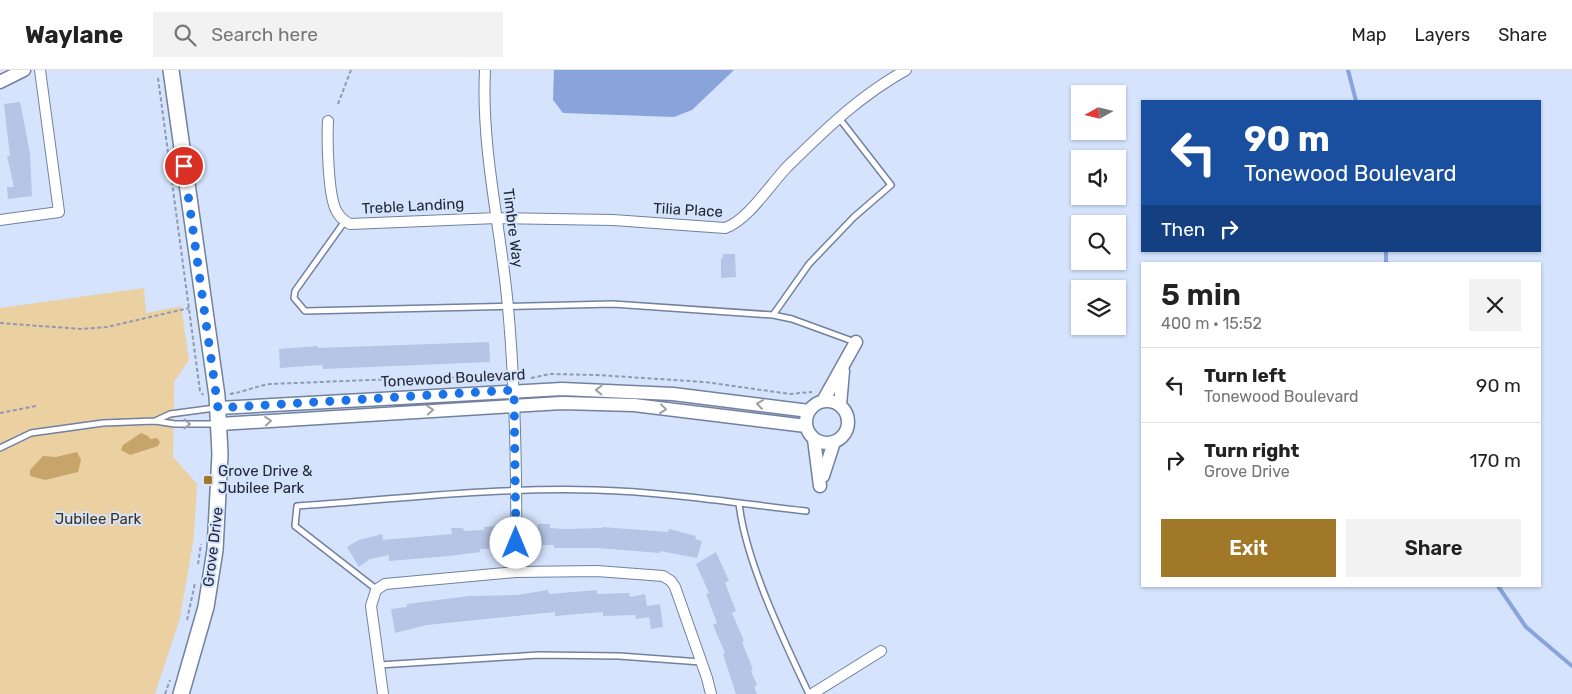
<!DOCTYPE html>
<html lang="en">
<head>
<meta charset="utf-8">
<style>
  :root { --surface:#fff; --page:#f2f2f2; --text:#222; --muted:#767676; --line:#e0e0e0; --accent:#a17827 }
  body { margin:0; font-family:Rubik,sans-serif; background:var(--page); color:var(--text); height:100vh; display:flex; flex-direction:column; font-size:19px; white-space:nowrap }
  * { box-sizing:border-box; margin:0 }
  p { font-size:16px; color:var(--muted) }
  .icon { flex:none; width:28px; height:28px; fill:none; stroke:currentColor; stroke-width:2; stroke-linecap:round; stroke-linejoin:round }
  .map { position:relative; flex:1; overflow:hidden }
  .details { position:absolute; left:1141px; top:192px; width:400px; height:325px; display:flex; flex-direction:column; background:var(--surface); border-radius:0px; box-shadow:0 1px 4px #0004 }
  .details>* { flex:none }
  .banner { position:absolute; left:1141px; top:30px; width:400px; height:152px; border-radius:0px; box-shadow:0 1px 4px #0004; background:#1a4fa0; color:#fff; overflow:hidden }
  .needle { width:32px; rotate:262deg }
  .tools { position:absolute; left:1071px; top:15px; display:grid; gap:10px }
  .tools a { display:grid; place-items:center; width:55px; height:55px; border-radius:0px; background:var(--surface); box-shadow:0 1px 4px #0004; font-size:25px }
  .pin { position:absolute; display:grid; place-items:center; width:42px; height:42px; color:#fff; margin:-21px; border:2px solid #fff; border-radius:50%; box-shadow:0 1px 5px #0007 }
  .me { position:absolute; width:55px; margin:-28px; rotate:0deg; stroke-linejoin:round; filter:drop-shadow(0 0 4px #0008) }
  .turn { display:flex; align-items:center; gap:18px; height:105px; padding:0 20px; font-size:22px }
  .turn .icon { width:65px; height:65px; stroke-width:2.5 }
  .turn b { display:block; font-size:35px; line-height:42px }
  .then { display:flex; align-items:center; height:48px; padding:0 20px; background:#0003; gap:10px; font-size:19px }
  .round { display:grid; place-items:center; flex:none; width:52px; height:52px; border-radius:0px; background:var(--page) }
  .headline { display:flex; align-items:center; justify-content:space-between; height:85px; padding:0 20px }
  h1 { font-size:30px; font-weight:600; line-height:38px }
  .primary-button { display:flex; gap:10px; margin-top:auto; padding:10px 20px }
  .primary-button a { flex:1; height:58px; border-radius:0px; background:var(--accent); color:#fff; font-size:20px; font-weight:600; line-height:58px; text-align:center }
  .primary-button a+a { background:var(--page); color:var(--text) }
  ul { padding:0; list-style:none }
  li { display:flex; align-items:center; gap:15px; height:75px; padding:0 20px; border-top:1px solid var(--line) }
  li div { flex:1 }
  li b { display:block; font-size:19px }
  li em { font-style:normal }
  header { display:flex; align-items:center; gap:30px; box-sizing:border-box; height:70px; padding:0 25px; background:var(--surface); border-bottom:1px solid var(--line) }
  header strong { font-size:24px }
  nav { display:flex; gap:28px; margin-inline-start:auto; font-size:18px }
  .search { width:350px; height:45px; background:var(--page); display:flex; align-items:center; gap:12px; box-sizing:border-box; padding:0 18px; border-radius:0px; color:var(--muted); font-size:19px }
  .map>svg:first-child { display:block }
</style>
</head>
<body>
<header>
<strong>Waylane</strong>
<div class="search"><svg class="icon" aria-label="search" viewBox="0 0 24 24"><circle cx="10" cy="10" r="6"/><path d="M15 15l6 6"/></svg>Search here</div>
<nav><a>Map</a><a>Layers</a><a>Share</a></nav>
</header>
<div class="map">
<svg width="1572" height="624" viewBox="0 0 1572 624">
  <rect width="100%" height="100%" fill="#d5e3fd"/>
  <path fill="#ebd0a2" d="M144 218 146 243 181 236 189 290 174 312 173 387 197 414 194 466 180 548 155 624H0V238Z"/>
  <path fill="#c6a46a" d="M141 363 148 366 150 369 157 368 160 372 158 376 130 385 121 380 123 375Z
    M77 382 81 390 78 402 45 410 30 406V400L43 386 56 387Z"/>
  <path fill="#89a4db" d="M554 0H734L692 40 674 47 563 43 553 30Z"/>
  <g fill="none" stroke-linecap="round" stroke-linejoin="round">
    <path stroke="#89a4db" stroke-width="4" d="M1348 0 1356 31
      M1386 181V194
      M1498 516 1526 557 1572 596"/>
  </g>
  <path fill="#b4c5e5" d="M20 32 30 83 32 126 8 129 7 117H14L7 86H10L4 34Z
    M723 184H735L736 207 721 208V188H723Z
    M489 272 490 292 323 299 322 295 280 298 279 279 318 276V278Z
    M538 454H550V458L566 459 602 458V457L668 462 669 459 696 466 695 469 702 471 697 488 660 481V483L598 478H554V475H537Z
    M496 456 498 478 480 479V482L449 486 389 491V485L370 489 359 497 347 477 359 470 382 464 383 470 405 468 452 464 451 458H463L464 461 484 460V457Z
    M716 482 729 511 725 513 736 541 732 543 744 571 742 572 753 600 751 601 757 615 754 617 757 624H736L723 584 725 583 713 555 717 553 706 524 709 523 696 494Z
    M548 520 549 524 597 520V524L629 523 630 527 645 524 647 536 660 534 663 557 651 559 649 547 636 549 635 545 603 546V542L555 546V542L427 555 395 563 391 539 407 537V534L469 526 517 525Z"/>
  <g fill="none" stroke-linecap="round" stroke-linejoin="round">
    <defs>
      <path id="service" d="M345 151 295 221 294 228 305 241 613 234 773 245 792 249 855 272
        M773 245 809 194 854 147 891 115 839 48
        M155 351 175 354H217
        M0 378 31 363 103 353 155 351 170 344 215 338
        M739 433C745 490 784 571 809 624
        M376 519 295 456 297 436C396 429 496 417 595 420 666 422 736 433 806 441
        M379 595 538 585 619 586 701 592"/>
      <path id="minor" d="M485 0C481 80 501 158 508 237 516 325 517 414 516 502
        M328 51C327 69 328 125 336 140 339 147 344 151 350 154L497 148 613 150 725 158C747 151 770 115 787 97 826 59 858 27 906 0
        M0 150 59 142 40 0
        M383 624 371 536 376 520 385 514 516 502 597 501 663 506 671 511 675 517 707 608 711 624
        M812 624 881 581"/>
      <path id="tertiary" d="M0 12 24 0
        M806 352a21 21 0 1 1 42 0a21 21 0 1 1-42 0Z
        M823 331 856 272
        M840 335 843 301
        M218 338 562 319 673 324 809 341
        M220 354 562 333 634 335 806 356
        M814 369 820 416
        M823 406 834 372"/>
      <path id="secondary" d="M171 0 217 326 220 384 215 480 206 537 181 624"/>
    </defs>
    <use href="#service" stroke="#72819f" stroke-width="8"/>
    <use href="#minor" stroke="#72819f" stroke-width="12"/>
    <use href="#tertiary" stroke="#72819f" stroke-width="15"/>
    <use href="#secondary" stroke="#72819f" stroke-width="18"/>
    <path stroke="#8f9aaf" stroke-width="2" stroke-dasharray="4 2.5" stroke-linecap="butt" d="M158 8 200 321 203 325
      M338 34 351 0
      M0 253 81 259 107 257 189 238
      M531 308 550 304 597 305 705 312 790 324 812 322
      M230 324C244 322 256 316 270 314L422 308 488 307 499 310
      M0 343 36 336
      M198 494 201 474
      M187 550 195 513
      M165 624 170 610"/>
    <use href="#service" stroke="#fff" stroke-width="5"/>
    <use href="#minor" stroke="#fff" stroke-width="10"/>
    <use href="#tertiary" stroke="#fff" stroke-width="12"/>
    <use href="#secondary" stroke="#fff" stroke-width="15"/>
  </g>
  <defs><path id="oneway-chevron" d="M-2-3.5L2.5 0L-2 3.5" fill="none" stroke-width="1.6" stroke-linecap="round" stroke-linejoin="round" transform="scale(1.25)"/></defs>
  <g stroke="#9c9fa5">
    <use href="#oneway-chevron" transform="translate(599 320) rotate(-178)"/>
    <use href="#oneway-chevron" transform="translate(760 334) rotate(-172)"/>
    <use href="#oneway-chevron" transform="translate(663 339) rotate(7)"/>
    <use href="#oneway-chevron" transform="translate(430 340) rotate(-4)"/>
    <use href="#oneway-chevron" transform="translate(268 351) rotate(-4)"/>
    <use href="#oneway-chevron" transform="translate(187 354) rotate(1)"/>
  </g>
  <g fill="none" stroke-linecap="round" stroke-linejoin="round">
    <path stroke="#1a73e8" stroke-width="9" stroke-dasharray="0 16.2" d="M184 96 218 338 514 320 516 473"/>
  </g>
  <rect fill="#a17827" stroke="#d5e3fd" stroke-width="2" x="203" y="405" width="10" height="10" rx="2.5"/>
  <g text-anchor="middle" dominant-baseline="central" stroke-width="4" stroke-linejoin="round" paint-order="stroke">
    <g font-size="15" fill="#232936" stroke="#d5e3fd">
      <text transform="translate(413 136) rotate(-3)">Treble Landing</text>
      <text transform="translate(688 140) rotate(3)">Tilia Place</text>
      <text transform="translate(513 158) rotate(83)">Timbre Way</text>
      <text transform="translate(453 308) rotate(-3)">Tonewood Boulevard</text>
      <text transform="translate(213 477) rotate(-83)">Grove Drive</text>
    </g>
    <g font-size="15" fill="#232936" stroke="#d5e3fd" text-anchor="start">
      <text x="218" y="401">Grove Drive &amp;<tspan x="218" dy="17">Jubilee Park</tspan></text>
    </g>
    <g font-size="15" fill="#3f3116" stroke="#d5e3fd">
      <text x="98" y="449">Jubilee Park</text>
    </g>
  </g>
</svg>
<div class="tools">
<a><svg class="needle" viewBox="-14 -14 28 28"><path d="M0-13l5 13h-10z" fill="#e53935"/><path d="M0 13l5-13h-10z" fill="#767676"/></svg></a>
<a><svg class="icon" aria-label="sound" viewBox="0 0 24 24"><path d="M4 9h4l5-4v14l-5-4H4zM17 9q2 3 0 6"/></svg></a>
<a><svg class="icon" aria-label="search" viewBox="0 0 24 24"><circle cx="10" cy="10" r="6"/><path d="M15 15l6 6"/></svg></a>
<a><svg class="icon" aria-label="layers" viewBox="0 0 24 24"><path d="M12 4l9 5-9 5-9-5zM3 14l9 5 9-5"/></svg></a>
</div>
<div class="pin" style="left:184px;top:96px;background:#d93025"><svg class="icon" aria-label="arrive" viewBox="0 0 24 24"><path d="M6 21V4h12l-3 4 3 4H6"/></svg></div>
<svg class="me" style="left:516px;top:473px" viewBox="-20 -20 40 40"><circle r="19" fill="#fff"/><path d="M0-13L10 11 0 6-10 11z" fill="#1a73e8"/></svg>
<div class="banner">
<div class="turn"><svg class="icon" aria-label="left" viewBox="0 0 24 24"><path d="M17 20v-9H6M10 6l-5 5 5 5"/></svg><div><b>90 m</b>Tonewood Boulevard</div></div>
<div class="then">Then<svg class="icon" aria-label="right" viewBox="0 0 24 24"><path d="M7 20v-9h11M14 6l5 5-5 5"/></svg></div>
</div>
<section class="details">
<div class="headline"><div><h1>5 min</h1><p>400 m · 15:52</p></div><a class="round"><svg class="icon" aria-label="close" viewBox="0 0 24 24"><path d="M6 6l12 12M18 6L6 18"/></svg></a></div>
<ul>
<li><svg class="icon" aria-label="left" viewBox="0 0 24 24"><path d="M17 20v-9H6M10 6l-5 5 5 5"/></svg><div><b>Turn left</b><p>Tonewood Boulevard</p></div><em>90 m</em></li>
<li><svg class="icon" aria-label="right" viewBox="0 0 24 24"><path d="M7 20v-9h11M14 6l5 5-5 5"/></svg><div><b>Turn right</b><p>Grove Drive</p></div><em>170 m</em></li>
</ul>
<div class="primary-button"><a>Exit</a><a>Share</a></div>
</section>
</div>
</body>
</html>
